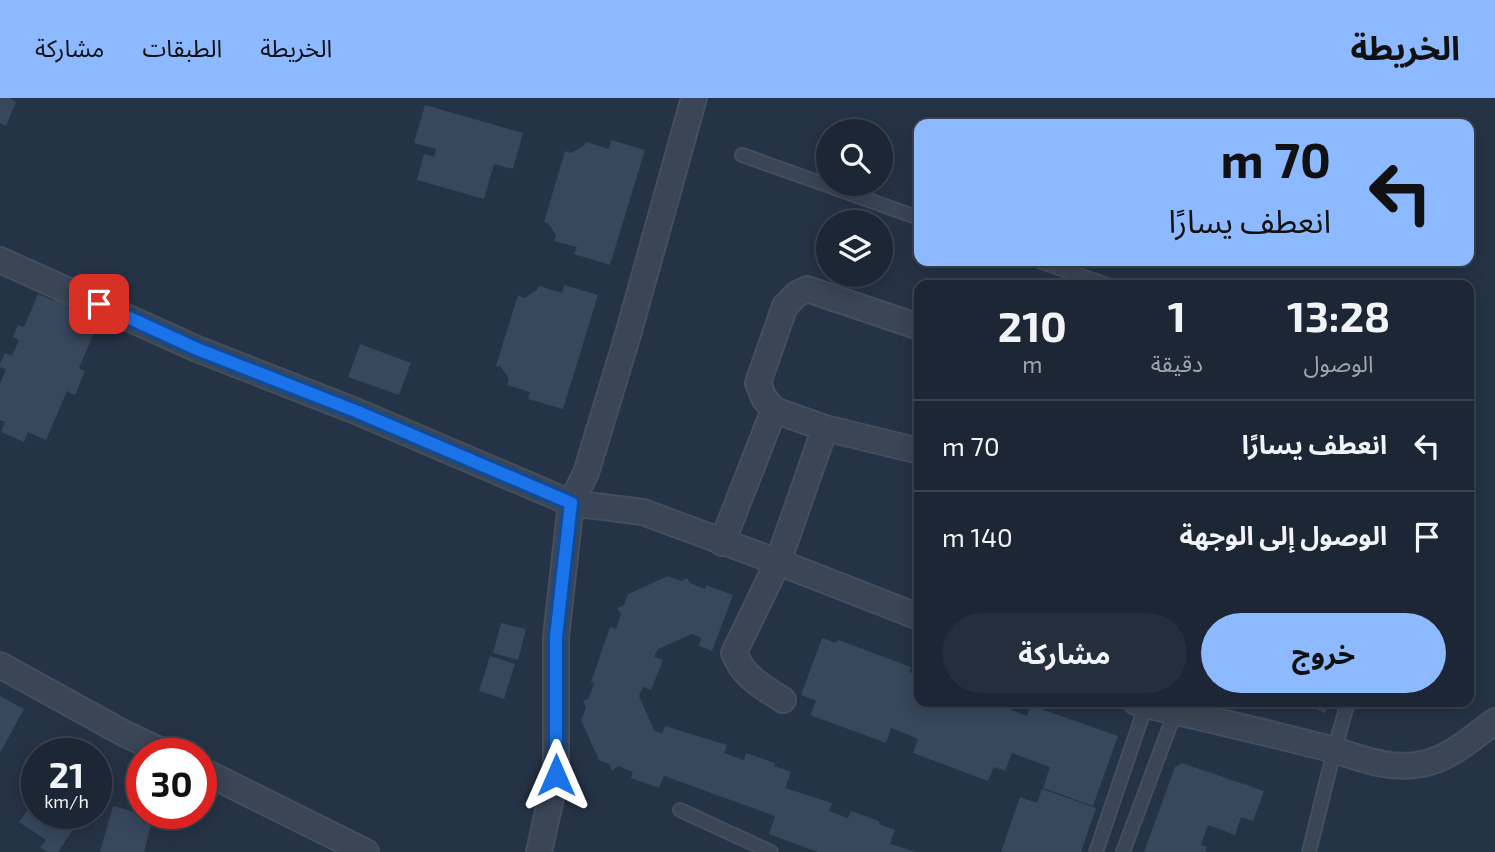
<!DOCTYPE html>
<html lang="ar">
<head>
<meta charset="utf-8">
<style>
  :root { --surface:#1c2634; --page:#252e3c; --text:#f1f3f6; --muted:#a0a5ac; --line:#3a434f; --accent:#8cb9ff }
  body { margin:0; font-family:"Exo 2","Noto Sans Arabic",sans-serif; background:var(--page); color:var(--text); direction:rtl; height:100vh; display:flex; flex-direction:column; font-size:26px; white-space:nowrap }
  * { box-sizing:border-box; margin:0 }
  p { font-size:23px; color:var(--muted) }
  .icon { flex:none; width:38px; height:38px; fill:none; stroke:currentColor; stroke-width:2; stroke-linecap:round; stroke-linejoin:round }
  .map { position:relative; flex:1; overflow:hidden; direction:ltr }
  .details { position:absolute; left:914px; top:182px; width:560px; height:427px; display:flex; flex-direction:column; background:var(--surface); border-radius:14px; box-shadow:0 4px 18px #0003,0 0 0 2px var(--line); direction:rtl }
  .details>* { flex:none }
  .top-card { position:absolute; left:914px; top:21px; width:560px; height:147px; border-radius:14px; box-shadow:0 4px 18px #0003,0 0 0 2px var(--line); direction:rtl; background:#8cb9ff; color:#111; overflow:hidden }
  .controls { position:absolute; left:816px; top:21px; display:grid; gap:14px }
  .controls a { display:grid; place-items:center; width:77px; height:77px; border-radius:50%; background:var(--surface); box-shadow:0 4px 18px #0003,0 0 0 2px var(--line); font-size:35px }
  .speed { position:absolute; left:21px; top:640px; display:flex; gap:14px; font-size:35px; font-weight:700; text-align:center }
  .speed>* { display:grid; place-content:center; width:91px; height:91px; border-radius:50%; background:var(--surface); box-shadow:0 4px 18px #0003,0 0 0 2px var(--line); line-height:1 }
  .speed small { font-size:18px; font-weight:400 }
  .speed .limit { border:10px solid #d22; background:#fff; color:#111 }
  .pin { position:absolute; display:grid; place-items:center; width:60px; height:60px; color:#fff; margin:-30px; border-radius:14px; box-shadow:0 4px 10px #0006 }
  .me { position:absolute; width:77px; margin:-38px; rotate:0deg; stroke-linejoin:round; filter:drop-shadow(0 0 5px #0008) }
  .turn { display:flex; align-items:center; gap:24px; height:147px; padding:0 28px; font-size:32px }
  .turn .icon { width:91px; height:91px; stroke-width:2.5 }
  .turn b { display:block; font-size:49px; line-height:60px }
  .eta { display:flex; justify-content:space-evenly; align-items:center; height:119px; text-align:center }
  .eta b { font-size:42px; font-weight:700; line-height:49px }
  .primary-button { display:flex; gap:14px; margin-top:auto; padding:14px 28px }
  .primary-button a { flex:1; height:80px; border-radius:42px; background:var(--accent); color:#111; font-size:28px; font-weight:700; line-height:80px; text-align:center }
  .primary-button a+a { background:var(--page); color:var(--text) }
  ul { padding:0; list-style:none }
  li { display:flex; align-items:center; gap:21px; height:91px; padding:0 28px; border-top:2px solid var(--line) }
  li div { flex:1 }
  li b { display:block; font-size:26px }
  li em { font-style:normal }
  header { display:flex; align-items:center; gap:42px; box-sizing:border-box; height:98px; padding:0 35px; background:var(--accent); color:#111 }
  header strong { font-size:33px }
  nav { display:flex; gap:38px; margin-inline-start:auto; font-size:24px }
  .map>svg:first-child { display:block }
</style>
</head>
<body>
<header>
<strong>الخريطة</strong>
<nav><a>الخريطة</a><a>الطبقات</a><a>مشاركة</a></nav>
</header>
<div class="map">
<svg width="1495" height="754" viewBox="0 0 1495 754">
  <rect width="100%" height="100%" fill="#253346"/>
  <path fill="#37475c" d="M0 0H10L16 4 6 28 0 25Z
    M425 7 523 35 513 71 494 66 484 101 417 82 424 56 434 59 436 51 414 45Z
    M611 42 645 52 610 167 574 156 577 149 554 143 556 137 548 125 544 124 565 53 571 55 584 48 586 44 609 51Z
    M564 187 598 197 563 311 528 301 530 294 507 287 509 281 501 269 496 268 518 197 524 200 537 192 539 188 562 195Z
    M38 196 54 203 56 197 83 208 80 215 99 223 79 270 85 273 75 297 67 293 46 342 28 334 24 344 1 334 5 324 0 322V286L6 271 0 269V266L5 255 12 258 19 242 13 239 18 227 24 229Z
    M360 246 411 265 399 297 348 279Z
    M668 478 681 483 687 480 690 485 705 491 706 487 733 497 712 553 699 548 701 540 692 536 658 551 654 559 663 562 651 592 643 589 639 598 654 632 662 636 665 628 727 647 724 655 744 662 746 655 775 665 774 668 791 674 785 690 832 705 829 713 848 720 851 713 879 723V726L895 732 890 746 916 754H818L769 736 775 718 664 678 659 690 631 680 633 674 618 668 612 673 609 666 599 662 581 622 586 609 583 603 589 600 594 585 591 584 610 529 616 531 621 516 617 510 624 507 628 496Z
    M501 525 526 531 518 562 493 555Z
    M822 540 836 545 838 542 911 569 909 574 919 577V604H1004L1013 607 1011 612 1027 618 1030 607 1118 638 1093 708 1043 690 1050 669 1012 655 1005 673 994 669 988 683 913 655 918 641 904 635 891 630 886 645 810 617 816 603 801 597Z
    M490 558 515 566 504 601 479 593Z
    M0 598 24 611 0 655Z
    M1298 604H1330L1325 615Z
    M1182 665 1264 693 1253 723 1241 719 1235 737 1208 727 1201 747 1207 749 1205 754H1144L1175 669Z
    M1042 691 1096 710 1081 754H1001L1020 699 1037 705Z
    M37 699V716H84L58 754H47L40 749 46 742 19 724Z
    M113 708 153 719 144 754H100Z"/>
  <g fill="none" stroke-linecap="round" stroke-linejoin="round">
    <defs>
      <path id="lane" d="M742 57 919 120
        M1039 163 1107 187
        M680 712 771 754
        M1096 754 1146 607
        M1123 754 1175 614
        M1309 754 1334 653 1348 604"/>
      <path id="street" d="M0 162 197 251 358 314 571 405 643 414 778 464 919 519
        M919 229 807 191 797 196 785 208 758 285 764 300 774 312 825 330 919 353
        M722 445 774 312
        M0 567 125 636 168 656
        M783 602C762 588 744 580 734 555L778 464 825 330
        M1136 604 1146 607C1205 620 1264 634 1323 649 1357 658 1385 673 1422 666 1450 661 1473 639 1495 623
        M201 672 366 754
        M539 754 556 677V539L571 405 586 375 627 240 694 0"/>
    </defs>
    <use href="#lane" stroke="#434e5e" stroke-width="16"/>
    <use href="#street" stroke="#434e5e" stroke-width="28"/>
    <use href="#lane" stroke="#3a4555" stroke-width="12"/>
    <use href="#street" stroke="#3a4555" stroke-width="24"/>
  </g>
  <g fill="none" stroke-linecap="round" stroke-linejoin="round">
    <defs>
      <path id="route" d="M99 206 197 251 358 314 571 405 556 539V677"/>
    </defs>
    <use href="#route" stroke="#114b97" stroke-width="18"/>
    <use href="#route" stroke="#1a73e8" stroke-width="12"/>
  </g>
</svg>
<div class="controls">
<a><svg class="icon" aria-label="search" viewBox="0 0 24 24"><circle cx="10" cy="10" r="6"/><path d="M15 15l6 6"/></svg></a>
<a><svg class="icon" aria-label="layers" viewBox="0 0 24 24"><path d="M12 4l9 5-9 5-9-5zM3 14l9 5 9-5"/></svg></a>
</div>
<div class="speed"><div>21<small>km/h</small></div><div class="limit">30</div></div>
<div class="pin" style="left:99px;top:206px;background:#d93025"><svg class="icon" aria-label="arrive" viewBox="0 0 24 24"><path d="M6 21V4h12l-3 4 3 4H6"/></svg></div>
<svg class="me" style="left:556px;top:677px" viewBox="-20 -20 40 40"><path d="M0-17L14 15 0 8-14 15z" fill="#1a73e8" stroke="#fff" stroke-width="4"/></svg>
<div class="top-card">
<div class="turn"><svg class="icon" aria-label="left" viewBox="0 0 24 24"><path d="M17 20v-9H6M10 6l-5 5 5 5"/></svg><div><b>70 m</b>انعطف يسارًا</div></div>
</div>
<section class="details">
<div class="eta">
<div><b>13:28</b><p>الوصول</p></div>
<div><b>1</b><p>دقيقة</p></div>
<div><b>210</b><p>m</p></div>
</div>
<ul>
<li><svg class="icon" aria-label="left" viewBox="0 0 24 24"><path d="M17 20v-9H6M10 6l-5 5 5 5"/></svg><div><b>انعطف يسارًا</b></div><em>70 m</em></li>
<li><svg class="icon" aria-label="arrive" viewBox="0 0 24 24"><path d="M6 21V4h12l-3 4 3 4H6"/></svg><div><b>الوصول إلى الوجهة</b></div><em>140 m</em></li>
</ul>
<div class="primary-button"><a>خروج</a><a>مشاركة</a></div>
</section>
</div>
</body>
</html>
